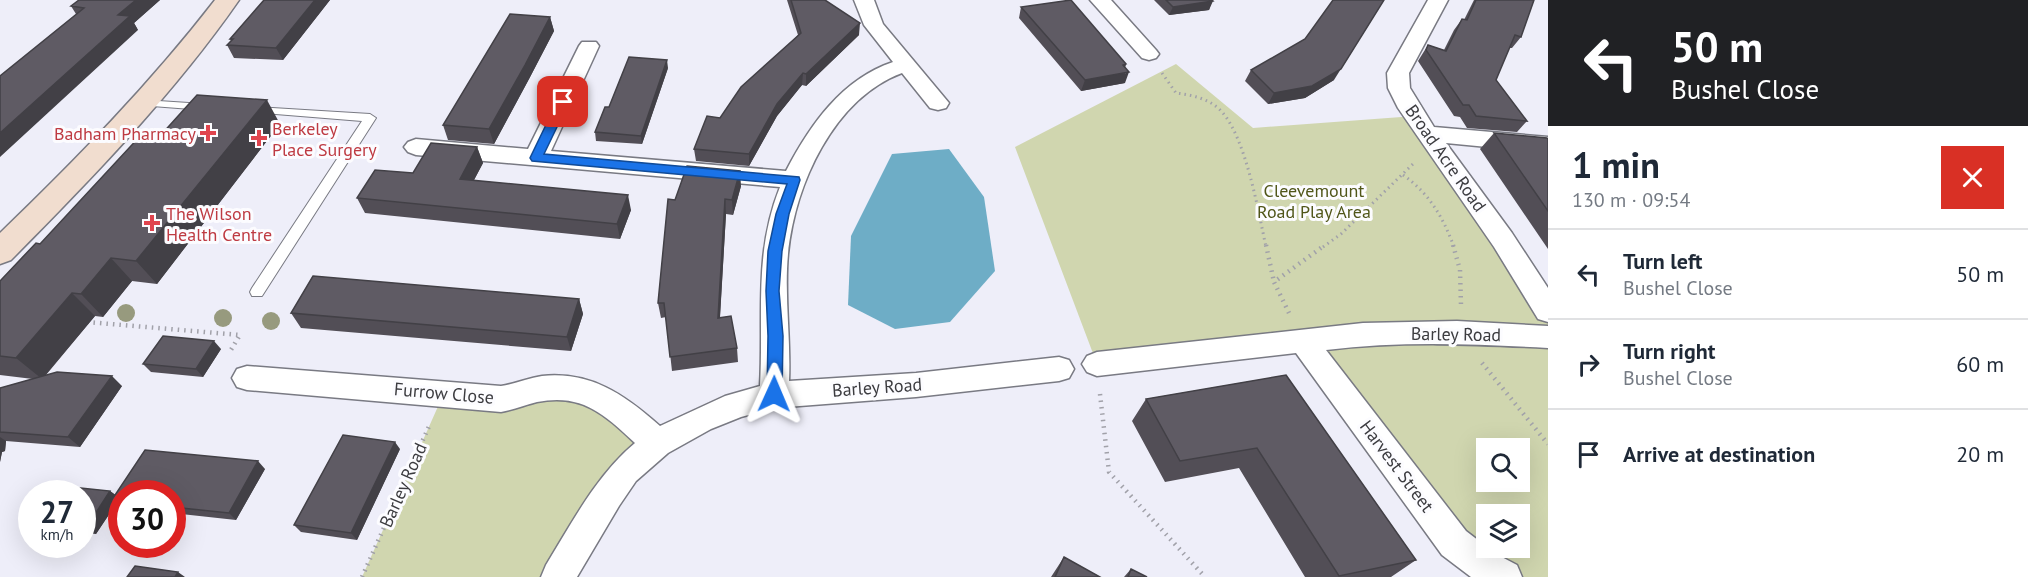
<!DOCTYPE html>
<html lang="en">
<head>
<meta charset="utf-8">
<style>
  :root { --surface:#fff; --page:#f2f2f3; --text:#1f2937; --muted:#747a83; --line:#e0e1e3 }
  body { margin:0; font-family:"PT Sans",sans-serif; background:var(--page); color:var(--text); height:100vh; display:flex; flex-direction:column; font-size:22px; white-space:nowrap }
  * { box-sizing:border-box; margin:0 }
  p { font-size:20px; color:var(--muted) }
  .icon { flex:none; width:33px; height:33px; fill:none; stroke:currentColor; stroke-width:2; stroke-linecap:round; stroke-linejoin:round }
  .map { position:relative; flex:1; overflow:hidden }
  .drawer { display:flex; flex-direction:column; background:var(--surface); width:480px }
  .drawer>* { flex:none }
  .banner { background:#202124; color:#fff; overflow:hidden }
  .tools { position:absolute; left:1476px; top:438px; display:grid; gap:12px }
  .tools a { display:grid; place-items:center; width:54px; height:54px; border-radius:0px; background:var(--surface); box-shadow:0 6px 24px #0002; font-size:30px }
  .speed { position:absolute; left:18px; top:480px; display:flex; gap:12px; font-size:30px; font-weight:700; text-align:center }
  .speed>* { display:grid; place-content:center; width:78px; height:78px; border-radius:50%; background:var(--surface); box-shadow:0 6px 24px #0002; line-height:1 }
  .speed small { font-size:15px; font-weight:400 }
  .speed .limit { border:9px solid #d22; background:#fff; color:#111 }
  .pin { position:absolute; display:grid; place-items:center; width:51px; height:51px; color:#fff; margin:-26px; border-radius:12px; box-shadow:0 3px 9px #0006 }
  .me { position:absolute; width:66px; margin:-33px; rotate:1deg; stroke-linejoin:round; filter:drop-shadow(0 0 4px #0008) }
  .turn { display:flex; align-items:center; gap:21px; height:126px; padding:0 24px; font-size:27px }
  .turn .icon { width:78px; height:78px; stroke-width:2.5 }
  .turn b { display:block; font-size:42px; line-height:51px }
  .round { display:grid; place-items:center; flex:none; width:63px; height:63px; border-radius:0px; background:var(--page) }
  .head { display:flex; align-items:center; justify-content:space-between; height:102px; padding:0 24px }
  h1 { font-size:36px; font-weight:600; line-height:45px }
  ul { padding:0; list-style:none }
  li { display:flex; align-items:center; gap:18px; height:90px; padding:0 24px; border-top:2px solid var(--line) }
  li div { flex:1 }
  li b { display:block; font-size:22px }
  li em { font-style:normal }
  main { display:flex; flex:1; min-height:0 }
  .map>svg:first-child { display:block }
</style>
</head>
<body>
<main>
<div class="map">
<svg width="1548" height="577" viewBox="0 0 1548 577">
  <rect width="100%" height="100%" fill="#eeeef9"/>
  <path fill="#d0d6af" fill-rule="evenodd" d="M1176 64 1253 128 1415 116 1548 313V577H1505L1303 341 1097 364 1015 147ZM1486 448H1520V482H1486ZM1486 514H1520V548H1486Z
    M580 388 657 443 558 577H362L444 393Z"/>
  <path fill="#6eadc6" d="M949 149 984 197 995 271 950 322 895 329 848 305 851 236 892 154Z"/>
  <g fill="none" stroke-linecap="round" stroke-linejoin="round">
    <defs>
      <path id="service" d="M143 100 204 104 210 107 204 110 139 105 138 103Z
        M256 107 370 114 376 118 262 296H252L250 292 252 288 362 121 252 112 250 110Z"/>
      <path id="minor" d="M854 0H874L883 24 949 103 946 108 938 110 930 108 902 73C833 99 795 185 788 254 784 296 791 339 789 381L916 373 1059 357 1069 360 1074 369 1069 378 1059 381 916 397 774 408 741 417 711 429 668 453 636 481 619 506 577 577H541L546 565C573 521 596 476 635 443 604 414 582 393 537 402 525 405 513 410 501 412L247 390 237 387 232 378 237 369 247 366 501 386C515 384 528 378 542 376 591 371 625 395 660 426L725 396 760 386C764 315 753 255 780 187L416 155 408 152 404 147 408 142 416 139 528 149 579 46 582 42H596L599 46 551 151 786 171C810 125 842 79 893 62L864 25Z
        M1090 0H1111L1156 50 1159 54 1156 58 1149 60 1142 58Z
        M1428 0H1448L1409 73 1410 88 1434 127 1548 137V153L1446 143 1512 233 1548 288V322L1538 319 1494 247 1398 108 1388 88 1387 73Z
        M1457 321 1548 326V348C1474 344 1400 341 1326 350L1466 531 1496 554 1517 565 1522 577H1471L1442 555 1296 353 1097 376 1087 372 1082 364 1087 356 1097 352 1363 323Z"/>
      <path id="secondary" d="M215 0H239C173 95 92 178 11 260L0 264V233C76 160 150 84 215 0Z"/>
    </defs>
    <use href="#service" stroke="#797a83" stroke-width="2"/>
    <use href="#minor" stroke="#797a83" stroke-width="3"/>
    <use href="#secondary" stroke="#797a83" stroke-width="3"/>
    <path stroke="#a1a1a9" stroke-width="3" stroke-dasharray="1.5 4" stroke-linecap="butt" d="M1162 73 1176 93C1192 95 1211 99 1222 112 1246 139 1258 210 1266 247
      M1403 175C1429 193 1443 217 1454 247
      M1323 247 1341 234 1415 162"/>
    <path stroke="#a1a1a9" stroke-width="4.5" stroke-dasharray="1.5 5" stroke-linecap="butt" d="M1266 245 1274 282
      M1453 245 1460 270 1461 305
      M1289 313 1274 282 1325 245
      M87 322 240 335 229 353
      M1482 363 1548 444
      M1100 394 1109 472 1205 577
      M362 577 430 424"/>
    <use href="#service" fill="#fff" fill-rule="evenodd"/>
    <use href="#minor" fill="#fff" fill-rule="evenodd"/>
    <use href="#secondary" fill="#f1ddcf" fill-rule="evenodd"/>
  </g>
  <g fill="#979a7e">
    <circle cx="126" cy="313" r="9"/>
    <circle cx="223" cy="318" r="9"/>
    <circle cx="271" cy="321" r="9"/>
  </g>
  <path fill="#524e56" d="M79 0H160L134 23 138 30 76 14 71 6Z
    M264 0H330L283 60 234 58 227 45 231 41 230 39Z
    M787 0H825L859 35 806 86 802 85 777 116 749 166 696 161 694 149 720 118 798 35Z
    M1154 0H1212L1209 10 1169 15Z
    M1474 0H1534L1521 37 1512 48H1509L1496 80 1527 121 1517 132 1467 128 1460 117 1454 116 1418 61 1428 45 1444 50 1454 30 1462 19 1464 20Z
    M1021 7 1126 64 1125 67V83L1081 91 1019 18Z
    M550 17 554 31 529 79 494 144 448 140 443 125Z
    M668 68 642 144 596 141 595 132 609 107Z
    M1251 70 1334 80 1305 98 1268 104 1245 81Z
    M280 124 157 284 132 281 103 317 95 316 46 375 122 386 80 447 6 441 5 451 2 452 0 462V388L33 379 0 375V281L160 136Z
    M1494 133 1548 139V249L1480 149Z
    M477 147 483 163 474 180 631 210 620 239 365 213 357 198Z
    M741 186 733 215 726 214 720 318 737 348 738 362 672 371 666 317 661 318 658 303 675 200Z
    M579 299 583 314 571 351 301 328 291 313Z
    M221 349 203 377 151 372 143 364Z
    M1286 375 1416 560 1391 577H1305L1239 468 1165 482 1132 421 1146 399Z
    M400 449 357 540 301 532 294 525Z
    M265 469 236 520 172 513V494L122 502V508L116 504 96 534 82 533V494L110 491 115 495Z
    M1064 557 1100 577H1051Z
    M1131 569 1147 577H1124Z"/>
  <path fill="#424046" d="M136 0H160L134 23 138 30 0 157V133L118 15Z
    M315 0H330L283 60 276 48Z
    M1384 0 1334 80 1305 98 1268 104 1274 93Z
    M1213 1 1209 10 1169 15 1173 7Z
    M550 17 554 31 529 79 494 144 489 129Z
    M860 23 859 35 806 86V74Z
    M667 60 668 68 642 144 641 136Z
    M1126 64 1123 74 1129 72 1125 83 1081 91 1085 80Z
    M803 73 802 85 777 116 749 166V154L777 104Z
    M267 100 280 124 157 284 136 261Z
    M477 147 483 163 466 195 460 179Z
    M740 171 741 186 733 215 732 200Z
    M628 195 631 210 620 239 617 224Z
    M725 199 726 214 719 332 718 318Z
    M111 258 132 281 103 317 81 294Z
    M72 293 95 316 42 379 16 358Z
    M579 299 583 314 571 351 567 337Z
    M214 341 221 349 203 377 196 369Z
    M112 376 122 386 80 447 68 437Z
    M0 437 6 441 5 451 2 452 0 462Z
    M395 442 400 449 357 540 351 533Z
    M258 461 265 469 236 520 229 513Z
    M110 491 120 498 111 501 116 504 96 534 86 528Z
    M178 572 185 577H175Z"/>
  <path fill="#5f5b64" stroke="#424046" stroke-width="1.5" d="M79 0H136L118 15 130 16 0 133V76L84 8 71 6Z
    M264 0H315L276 48 227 45 233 39H230Z
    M791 0H825L860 23 806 74 803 73 777 104 749 154 694 149 707 116 720 118 741 87 801 33Z
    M1071 0 1126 64 1123 65 1129 72 1085 80 1021 7Z
    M1166 0H1212L1213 1 1173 7Z
    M1333 0H1384L1341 69 1312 86 1274 93 1251 70 1305 39Z
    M1476 0H1534L1521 37 1515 35 1496 80 1527 121 1476 116 1469 105H1463L1426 50 1428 45 1446 51 1462 19 1467 20Z
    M510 14 550 17 525 65 489 129 443 125Z
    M629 57 667 60 641 136 595 132 605 107H609Z
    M197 95 267 100 136 261 111 258 81 294 72 293 16 358 0 356V281L36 243 40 244 142 134 160 136Z
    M1494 133 1547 138 1548 139V211Z
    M431 143 477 147 460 179 628 195 617 224 357 198 375 170 413 173Z
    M687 166 740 171 732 200 725 199 718 318 731 316 737 348 670 357 664 303H658L668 199 675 200Z
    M313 276 579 299 567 337 291 313Z
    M163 336 214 341 196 369 143 364Z
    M57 372 112 376 68 437 0 432V388Z
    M1286 375 1416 560 1339 576 1257 448 1180 461 1146 399Z
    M343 435 395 442 351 533 294 525Z
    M145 450 258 461 229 513 172 507V494H122V502L111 501Z
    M71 487 110 491 86 528 82 527V494H66Z
    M1064 557 1100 577H1055Z
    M135 566 178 572 175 577H127Z
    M1131 569 1147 577H1128Z"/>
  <path fill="#1a73e8" stroke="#114b97" stroke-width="1.5" d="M563 99 569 102 544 154 799 177 800 180 789 214 782 251 779 291 783 336 782 394 780 399 774 401 769 399 767 394 768 336 766 291 768 251 776 214 787 184 532 161 530 158 557 102Z"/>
  <g fill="#e0444e" stroke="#fcfcff" stroke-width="2">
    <path d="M205 124h6v6h6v6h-6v6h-6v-6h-6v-6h6z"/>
    <path d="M256 129h6v6h6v6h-6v6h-6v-6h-6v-6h6z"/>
    <path d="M149 214h6v6h6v6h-6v6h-6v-6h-6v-6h6z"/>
  </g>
  <g text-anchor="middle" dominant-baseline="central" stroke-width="6" stroke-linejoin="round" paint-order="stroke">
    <g font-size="18" fill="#be3a42" stroke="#fcfcff" text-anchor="start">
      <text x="272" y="128">Berkeley<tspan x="272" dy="21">Place Surgery</tspan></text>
      <text x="196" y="133" text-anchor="end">Badham Pharmacy</text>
      <text x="166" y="213">The Wilson<tspan x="166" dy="21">Health Centre</tspan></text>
    </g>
    <g font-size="18" fill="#3c3c40" stroke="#fcfcff">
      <text transform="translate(1446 158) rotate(55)">Broad Acre Road</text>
      <text transform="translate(1456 334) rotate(1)">Barley Road</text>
      <text transform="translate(877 387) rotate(-4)">Barley Road</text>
      <text transform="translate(444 393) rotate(5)">Furrow Close</text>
      <text transform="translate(1397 466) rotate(53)">Harvest Street</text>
      <text transform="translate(403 485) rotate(-66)">Barley Road</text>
    </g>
    <g font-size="18" fill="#505619" stroke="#fcfcff">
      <text x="1314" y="190">Cleevemount<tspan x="1314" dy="21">Road Play Area</tspan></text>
    </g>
  </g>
</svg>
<div class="tools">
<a><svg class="icon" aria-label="search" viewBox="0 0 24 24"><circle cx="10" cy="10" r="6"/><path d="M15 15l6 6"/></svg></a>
<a><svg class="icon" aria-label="layers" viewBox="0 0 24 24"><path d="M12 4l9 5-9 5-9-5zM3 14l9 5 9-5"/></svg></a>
</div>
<div class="speed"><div>27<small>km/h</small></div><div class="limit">30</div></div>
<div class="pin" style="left:563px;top:102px;background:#d93025"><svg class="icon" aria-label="arrive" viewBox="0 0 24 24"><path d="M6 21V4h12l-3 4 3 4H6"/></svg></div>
<svg class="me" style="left:774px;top:394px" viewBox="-20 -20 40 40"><path d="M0-17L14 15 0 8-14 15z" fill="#1a73e8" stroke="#fff" stroke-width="4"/></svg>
</div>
<section class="drawer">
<div class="banner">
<div class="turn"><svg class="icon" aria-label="left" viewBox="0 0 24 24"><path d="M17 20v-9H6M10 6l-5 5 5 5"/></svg><div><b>50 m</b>Bushel Close</div></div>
</div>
<div class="head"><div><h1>1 min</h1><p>130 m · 09:54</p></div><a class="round" style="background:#d93025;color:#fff"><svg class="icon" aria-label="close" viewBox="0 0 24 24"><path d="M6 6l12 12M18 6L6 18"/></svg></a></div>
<ul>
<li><svg class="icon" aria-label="left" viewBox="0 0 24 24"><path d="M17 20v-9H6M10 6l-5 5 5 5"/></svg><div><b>Turn left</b><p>Bushel Close</p></div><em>50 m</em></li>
<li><svg class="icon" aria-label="right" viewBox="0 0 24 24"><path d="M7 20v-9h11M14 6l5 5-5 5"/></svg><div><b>Turn right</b><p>Bushel Close</p></div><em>60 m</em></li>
<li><svg class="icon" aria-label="arrive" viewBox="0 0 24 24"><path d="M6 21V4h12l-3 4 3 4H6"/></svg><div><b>Arrive at destination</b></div><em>20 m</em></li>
</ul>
</section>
</main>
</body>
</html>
